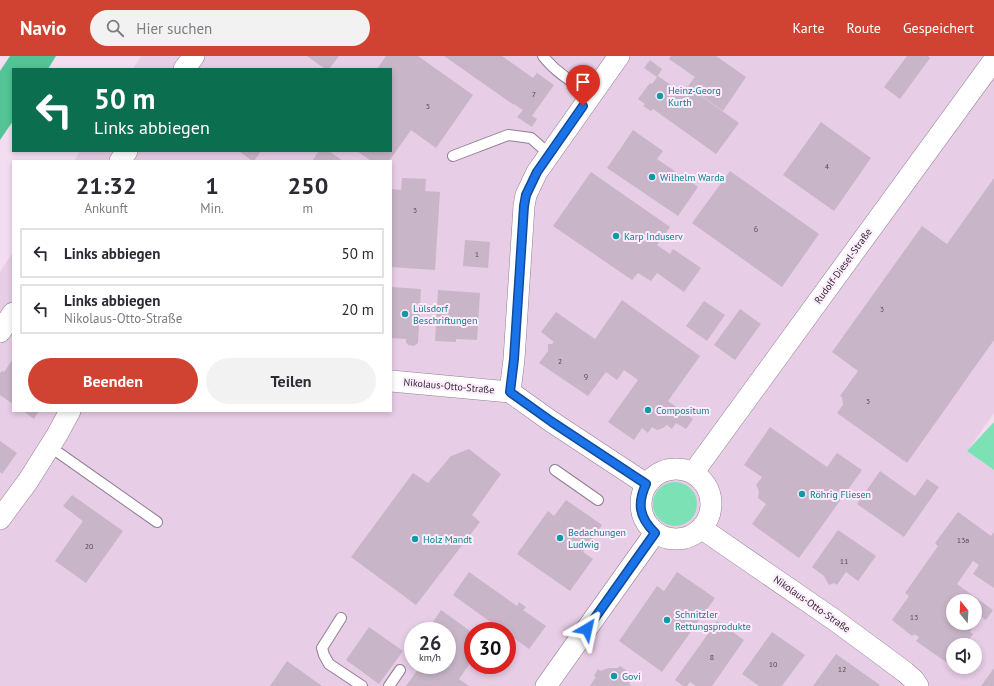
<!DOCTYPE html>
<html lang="de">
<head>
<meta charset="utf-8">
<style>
  :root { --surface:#fff; --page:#f2f2f3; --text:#2b2b33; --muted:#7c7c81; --line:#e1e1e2; --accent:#d04333 }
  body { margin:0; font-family:"PT Sans",sans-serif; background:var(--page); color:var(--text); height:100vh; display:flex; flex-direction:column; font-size:15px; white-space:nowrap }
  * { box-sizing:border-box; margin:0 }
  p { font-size:13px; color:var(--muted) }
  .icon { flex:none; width:22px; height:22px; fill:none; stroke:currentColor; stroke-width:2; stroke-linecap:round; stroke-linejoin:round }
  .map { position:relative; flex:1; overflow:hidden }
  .panel { position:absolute; left:12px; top:104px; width:380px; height:252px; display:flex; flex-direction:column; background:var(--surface); border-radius:0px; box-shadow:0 2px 6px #0003 }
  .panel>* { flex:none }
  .guide { position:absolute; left:12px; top:12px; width:380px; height:84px; border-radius:0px; box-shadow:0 2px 6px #0003; background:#0b6e4f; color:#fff; overflow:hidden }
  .needle { width:26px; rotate:342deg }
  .controls { position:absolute; left:946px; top:538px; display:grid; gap:8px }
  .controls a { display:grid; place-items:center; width:36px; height:36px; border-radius:50%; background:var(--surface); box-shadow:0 2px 6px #0003; font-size:20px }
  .speed { position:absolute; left:404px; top:566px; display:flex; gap:8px; font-size:20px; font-weight:700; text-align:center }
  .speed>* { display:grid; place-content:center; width:52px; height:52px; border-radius:50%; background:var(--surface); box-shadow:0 2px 6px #0003; line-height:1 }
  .speed small { font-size:10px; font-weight:400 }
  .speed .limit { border:6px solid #d22; background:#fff; color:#111 }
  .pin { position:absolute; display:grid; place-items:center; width:34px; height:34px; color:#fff; margin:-41px -17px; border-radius:50% 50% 50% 0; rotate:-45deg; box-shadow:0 0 4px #0007 }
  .pin .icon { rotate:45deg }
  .me { position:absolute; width:44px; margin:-22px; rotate:36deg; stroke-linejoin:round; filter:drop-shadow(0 0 3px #0008) }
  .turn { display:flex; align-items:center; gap:14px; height:84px; padding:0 16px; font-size:18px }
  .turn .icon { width:52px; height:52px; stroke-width:2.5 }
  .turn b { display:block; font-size:28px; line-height:34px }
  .eta { display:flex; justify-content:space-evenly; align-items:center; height:68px; text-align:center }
  .eta b { font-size:24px; font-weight:700; line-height:28px }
  .primary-button { display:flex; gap:8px; margin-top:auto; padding:8px 16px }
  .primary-button a { flex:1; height:46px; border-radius:24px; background:var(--accent); color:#fff; font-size:16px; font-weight:700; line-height:46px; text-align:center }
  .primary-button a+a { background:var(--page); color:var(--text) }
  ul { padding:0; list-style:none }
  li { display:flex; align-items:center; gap:12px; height:50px; margin:0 8px 6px; padding:0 8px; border:2px solid var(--line); border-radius:0px }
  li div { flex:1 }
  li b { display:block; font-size:15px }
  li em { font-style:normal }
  header { display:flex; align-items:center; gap:24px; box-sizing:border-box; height:56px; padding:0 20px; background:var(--accent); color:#fff }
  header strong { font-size:19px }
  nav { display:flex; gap:22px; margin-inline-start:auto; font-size:14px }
  .search { width:280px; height:36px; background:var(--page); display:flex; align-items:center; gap:10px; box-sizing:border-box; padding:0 14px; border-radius:22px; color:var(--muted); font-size:15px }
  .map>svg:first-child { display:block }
</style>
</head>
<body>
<header>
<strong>Navio</strong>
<div class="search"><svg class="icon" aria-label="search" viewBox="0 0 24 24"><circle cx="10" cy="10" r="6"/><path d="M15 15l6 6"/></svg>Hier suchen</div>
<nav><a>Karte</a><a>Route</a><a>Gespeichert</a></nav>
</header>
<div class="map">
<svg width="994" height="630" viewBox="0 0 994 630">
  <rect width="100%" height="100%" fill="#f2ddf1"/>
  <path fill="#e7cde6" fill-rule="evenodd" d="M141 0H994V357L967 395 994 414V630H0V216L13 196V355H391V105H74L80 95H391V13H133ZM953 545H975V567H953ZM413 575H447V609H413ZM473 575H507V609H473ZM953 589H975V611H953Z"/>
  <path fill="#7ce2b6" d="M994 366V414L967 395Z
    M653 448a22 22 0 1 1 44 0a22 22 0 1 1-44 0Z"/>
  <path fill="#53c496" d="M10 0H56L48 13H13V65L0 84V15Z"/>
  <path fill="#c9b5c8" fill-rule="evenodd" d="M307 0H339L329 13H325Z
    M386 0H418L473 39 436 92 411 74 389 105H371L357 95H391V13H377Z
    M444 0H502L533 22 537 17 554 29 532 60 537 63 532 71 517 61 523 54 514 48V49Z
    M671 0H716L746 21 723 55 688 30 695 21 669 3Z
    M907 0H928L930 2 900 43 884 31Z
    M650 4 662 13 657 21 644 12Z
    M658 20 682 37 687 30 739 67 716 98 653 53 651 55 643 50 645 48 638 43 650 27 652 28Z
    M821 66 871 102 834 155 783 119Z
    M633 74 663 95 657 103 698 131 678 160 607 112Z
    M239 95H261L254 105H252Z
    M319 95H329L343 105H312Z
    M730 115 819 178 782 231 692 167Z
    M591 116 670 171 657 189 670 198 673 193 701 212 684 236 657 217 651 225 638 217 632 224 553 170Z
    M402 122 426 123 425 135 440 136 435 214 391 211V133L401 134Z
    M994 122V284L907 407 837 357 843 349 842 341 840 340 858 315 832 296 922 170 947 188Z
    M465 184 490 186 488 212 463 210Z
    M391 231 421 233 418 287 414 290 408 289 406 286V283L391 282Z
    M438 234 480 237 477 284 456 283V286L435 285Z
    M622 244 700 300 668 345 693 363 686 373 676 367 672 373 667 369 663 372 657 374 652 371 648 377 642 372 634 384 608 366 638 324 624 314 617 324 606 316 588 340 539 307 548 295V288H552L554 286 541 276 556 256 595 283Z
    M704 245 725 259 707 285 686 270Z
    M740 253 761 268 735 304 714 289Z
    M13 303V348L0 339V317L2 315 4 316Z
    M23 355H39L34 363Z
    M770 371 827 411 837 397 862 414 799 502 752 468 766 448 758 442 759 435 756 429 762 421 744 409Z
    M0 385 17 397 2 418 0 416Z
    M469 393 501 418 472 459 480 466 416 549 351 501 413 417 428 427 451 400Z
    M880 415 915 440 927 423 939 431 904 481 857 448Z
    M72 439 123 475 86 527 55 505 83 465 63 450Z
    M566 444 602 469 583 496 593 503 570 535 517 498 548 455 554 460Z
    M958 456 991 480 994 476V532L973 518 979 509 973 505 957 528 993 554 986 564 981 560 970 576 973 578 969 584 966 582 961 589H953V611L916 585 919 581 914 578 912 580 892 564 909 540 905 537 938 490 935 487ZM953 545H975V567H953Z
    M838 474 876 500 858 525 846 516 837 529 834 527 829 529 824 520 812 511Z
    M469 516 517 550 519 546 526 551 523 554 546 570 529 593 507 577V575H503L453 539Z
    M677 516 715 542 662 616 619 585 657 530 664 535Z
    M441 554 473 577V603L459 623 469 630H406L421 609H447V575H427Z
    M717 565 744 584 712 630H696L690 626 687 630H683L675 624Z
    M369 571 403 595 379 628 346 604Z
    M772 576 805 599 782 630H759L742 618Z
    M836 598 880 629 879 630H813Z
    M287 605 322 630H270Z
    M620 610 634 620 629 628 632 630H590L596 621 594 620 598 613 600 615 609 612H618Z
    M994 612V630H981Z"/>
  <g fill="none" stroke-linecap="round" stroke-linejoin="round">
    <defs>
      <path id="service" d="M543 0C556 17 574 27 592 38
        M453 100 508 79 531 82 549 98
        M49 390 157 466
        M555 414 598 444
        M341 562 322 592 324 599 329 608 362 630
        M389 630 400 614"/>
      <path id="minor" d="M184 13 194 0
        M120 105 127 95
        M0 276 13 257
        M391 325 510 336 552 366 646 428
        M510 336 514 303 524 150 526 139 537 116 619 0
        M641 448a35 35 0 1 1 70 0a35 35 0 1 1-70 0Z
        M693 417 994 4
        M0 463 28 425 57 379 70 355
        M701 472 836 565 905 616 914 624 918 630
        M546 630 655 477"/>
    </defs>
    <use href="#service" stroke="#927f91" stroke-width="12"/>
    <use href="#minor" stroke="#927f91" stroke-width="22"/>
    <use href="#service" stroke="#fff" stroke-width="10"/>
    <use href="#minor" stroke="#fff" stroke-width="21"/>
  </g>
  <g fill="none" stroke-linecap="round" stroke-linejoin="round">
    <defs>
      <path id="route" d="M583 50 537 116 526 139 524 150 514 303 510 336 552 366 646 428C637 448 639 461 655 477L587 573"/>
    </defs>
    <use href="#route" stroke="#114b97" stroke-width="10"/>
    <use href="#route" stroke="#1a73e8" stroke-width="7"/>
  </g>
  <g fill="#0f9aa8" stroke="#fdecfc" stroke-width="1.5">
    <circle cx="660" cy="40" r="4"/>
    <circle cx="652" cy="121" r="4"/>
    <circle cx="616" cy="180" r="4"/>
    <circle cx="405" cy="258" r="4"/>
    <circle cx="648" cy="354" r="4"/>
    <circle cx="802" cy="438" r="4"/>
    <circle cx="560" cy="482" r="4"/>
    <circle cx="415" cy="483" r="4"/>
    <circle cx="667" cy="564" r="4"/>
    <circle cx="614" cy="620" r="4"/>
  </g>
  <g text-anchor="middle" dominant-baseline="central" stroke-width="4" stroke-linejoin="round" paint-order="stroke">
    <g font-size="8" fill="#574c57">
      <text x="534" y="38">7</text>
      <text x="428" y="50">5</text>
      <text x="827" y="110">4</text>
      <text x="415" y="154">3</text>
      <text x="756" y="173">6</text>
      <text x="477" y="198">1</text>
      <text x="882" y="253">3</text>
      <text x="560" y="305">2</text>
      <text x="586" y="320">9</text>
      <text x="868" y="345">3</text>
      <text x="963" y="484">13a</text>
      <text x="89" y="490">20</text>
      <text x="844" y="505">11</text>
      <text x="914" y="561">13</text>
      <text x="712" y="601">8</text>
      <text x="773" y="608">10</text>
      <text x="842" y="613">12</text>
    </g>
    <g font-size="10" fill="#0d838f" stroke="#fdecfc" text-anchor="start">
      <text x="668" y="34">Heinz-Georg<tspan x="668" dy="12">Kurth</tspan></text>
      <text x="660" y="121">Wilhelm Warda</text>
      <text x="624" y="180">Karp Induserv</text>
      <text x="413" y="252">Lülsdorf<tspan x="413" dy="12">Beschriftungen</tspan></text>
      <text x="656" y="354">Compositum</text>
      <text x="810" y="438">Röhrig Fliesen</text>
      <text x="568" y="476">Bedachungen<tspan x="568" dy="12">Ludwig</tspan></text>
      <text x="423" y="483">Holz Mandt</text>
      <text x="675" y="558">Schnitzler<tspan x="675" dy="12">Rettungsprodukte</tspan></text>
      <text x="622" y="620">Govi</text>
    </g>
    <g font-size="10" fill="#312931" stroke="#fdecfc">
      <text transform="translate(843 210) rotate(-54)">Rudolf-Diesel-Straße</text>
      <text transform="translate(449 330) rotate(5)">Nikolaus-Otto-Straße</text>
      <text transform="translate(812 548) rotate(35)">Nikolaus-Otto-Straße</text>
    </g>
  </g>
</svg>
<div class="controls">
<a><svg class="needle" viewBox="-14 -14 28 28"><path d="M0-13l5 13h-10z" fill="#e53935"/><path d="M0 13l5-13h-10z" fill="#7c7c81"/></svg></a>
<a><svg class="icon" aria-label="sound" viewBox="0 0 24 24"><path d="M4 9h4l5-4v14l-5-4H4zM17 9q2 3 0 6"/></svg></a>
</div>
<div class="speed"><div>26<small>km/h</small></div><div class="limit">30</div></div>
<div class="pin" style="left:583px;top:50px;background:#d93025"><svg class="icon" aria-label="arrive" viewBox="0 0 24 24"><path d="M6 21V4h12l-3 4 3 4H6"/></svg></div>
<svg class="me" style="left:587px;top:573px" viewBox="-20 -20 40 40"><path d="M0-17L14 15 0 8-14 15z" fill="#1a73e8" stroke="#fff" stroke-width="4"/></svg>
<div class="guide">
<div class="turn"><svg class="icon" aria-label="left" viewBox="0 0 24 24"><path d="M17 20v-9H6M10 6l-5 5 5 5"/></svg><div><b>50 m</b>Links abbiegen</div></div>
</div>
<section class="panel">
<div class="eta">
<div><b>21:32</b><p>Ankunft</p></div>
<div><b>1</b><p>Min.</p></div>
<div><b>250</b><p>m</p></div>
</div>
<ul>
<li><svg class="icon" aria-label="left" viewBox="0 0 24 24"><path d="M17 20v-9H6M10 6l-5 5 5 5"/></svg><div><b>Links abbiegen</b></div><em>50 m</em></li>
<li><svg class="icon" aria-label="left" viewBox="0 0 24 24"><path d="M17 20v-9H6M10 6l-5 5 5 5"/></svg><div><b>Links abbiegen</b><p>Nikolaus-Otto-Straße</p></div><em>20 m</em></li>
</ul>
<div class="primary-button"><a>Beenden</a><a>Teilen</a></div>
</section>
</div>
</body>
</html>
